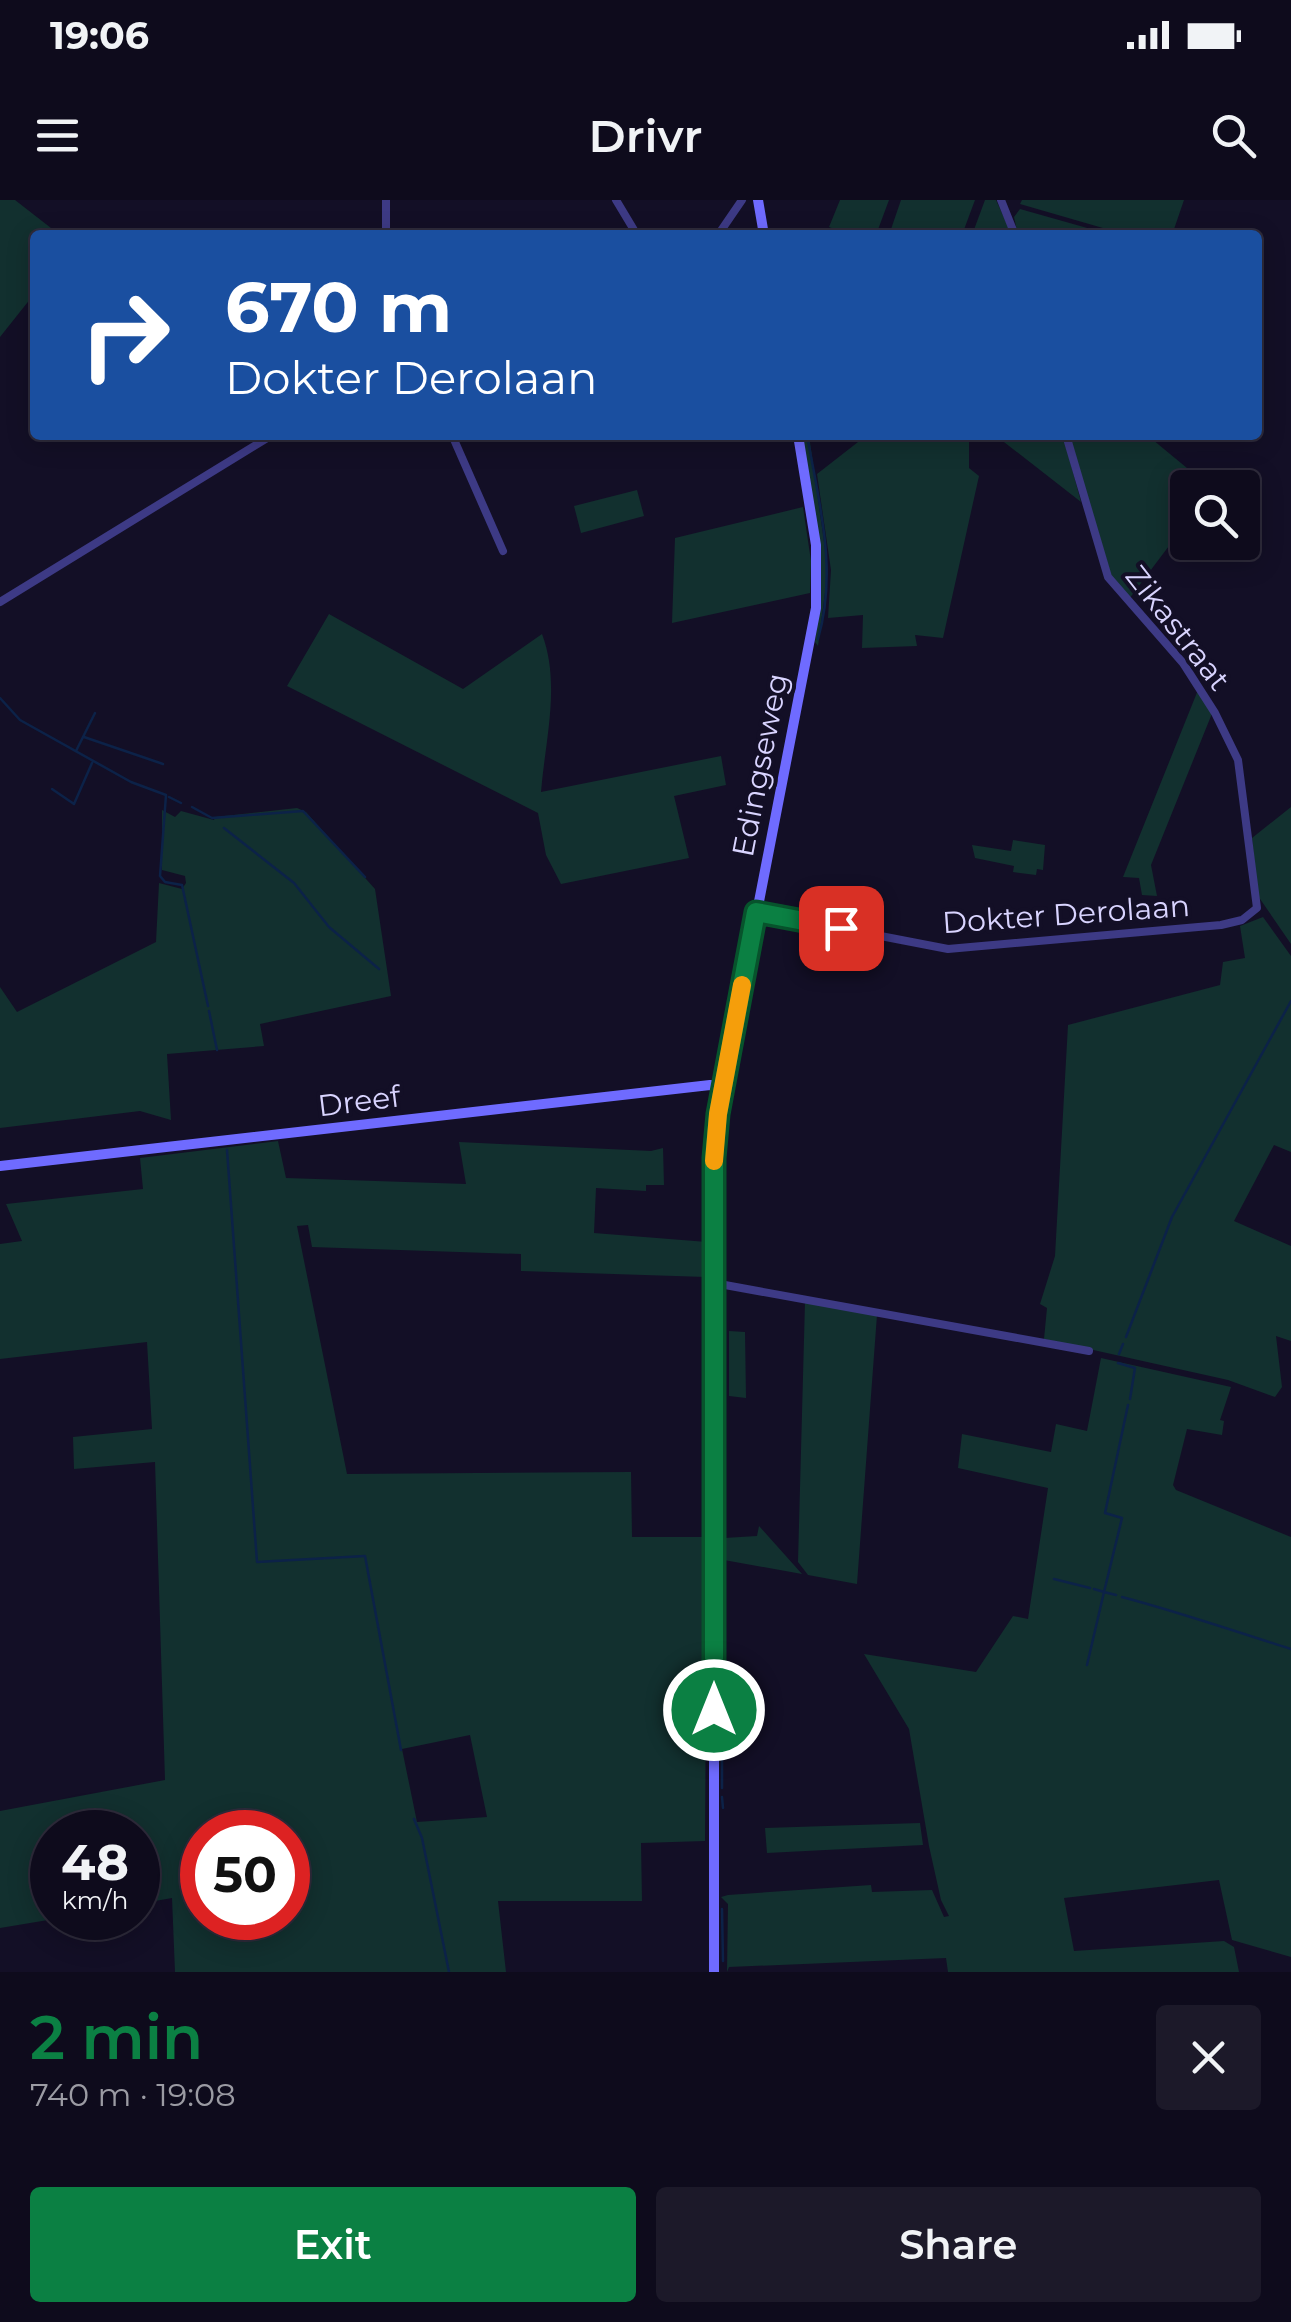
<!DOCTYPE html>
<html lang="en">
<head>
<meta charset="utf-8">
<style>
  :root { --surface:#0e0b1c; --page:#1c1929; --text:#f1f3f6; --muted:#9b9ba3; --line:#2e2b3b; --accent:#0b8043 }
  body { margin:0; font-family:Montserrat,sans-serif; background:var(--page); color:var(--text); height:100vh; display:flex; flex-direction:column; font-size:38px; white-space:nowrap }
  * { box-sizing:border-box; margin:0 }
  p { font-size:32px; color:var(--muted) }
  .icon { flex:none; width:55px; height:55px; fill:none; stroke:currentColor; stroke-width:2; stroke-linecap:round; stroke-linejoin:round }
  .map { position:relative; height:1772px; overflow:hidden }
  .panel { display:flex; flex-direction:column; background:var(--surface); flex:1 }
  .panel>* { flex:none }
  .hud { position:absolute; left:30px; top:30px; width:1232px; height:210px; border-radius:10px; box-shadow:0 5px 25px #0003,0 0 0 2px var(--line); background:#1a4fa0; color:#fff; overflow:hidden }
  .fabs { position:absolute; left:1170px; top:270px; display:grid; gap:20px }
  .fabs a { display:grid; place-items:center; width:90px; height:90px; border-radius:10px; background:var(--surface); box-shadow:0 5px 25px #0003,0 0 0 2px var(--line); font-size:50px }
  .speed { position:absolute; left:30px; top:1610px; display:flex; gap:20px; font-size:50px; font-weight:700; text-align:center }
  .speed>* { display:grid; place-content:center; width:130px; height:130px; border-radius:50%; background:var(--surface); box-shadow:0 5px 25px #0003,0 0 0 2px var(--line); line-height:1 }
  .speed small { font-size:25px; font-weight:400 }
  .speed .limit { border:15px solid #d22; background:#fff; color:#111 }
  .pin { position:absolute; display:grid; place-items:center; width:85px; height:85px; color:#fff; margin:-42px; border-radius:20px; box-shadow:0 5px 15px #0006 }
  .me { position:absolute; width:110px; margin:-55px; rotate:0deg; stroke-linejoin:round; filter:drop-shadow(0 0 8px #0008) }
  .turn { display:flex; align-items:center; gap:35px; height:210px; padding:0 30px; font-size:45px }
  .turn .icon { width:130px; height:130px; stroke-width:2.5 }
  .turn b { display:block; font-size:70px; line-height:85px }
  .round { display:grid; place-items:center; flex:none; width:105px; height:105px; border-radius:10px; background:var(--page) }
  .summary { display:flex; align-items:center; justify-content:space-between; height:170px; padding:0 30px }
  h1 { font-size:60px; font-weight:600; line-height:75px; color:var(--accent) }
  .primary-button { display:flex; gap:20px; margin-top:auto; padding:20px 30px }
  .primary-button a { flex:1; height:115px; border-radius:10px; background:var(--accent); color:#fff; font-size:40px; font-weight:600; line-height:115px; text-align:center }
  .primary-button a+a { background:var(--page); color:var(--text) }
  .status { display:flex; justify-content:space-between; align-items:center; height:70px; padding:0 50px; background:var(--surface); direction:ltr }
  .status svg { height:28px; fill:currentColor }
  header { display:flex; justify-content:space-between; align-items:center; height:130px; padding:0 30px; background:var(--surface); font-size:45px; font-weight:600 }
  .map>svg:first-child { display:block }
</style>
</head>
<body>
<div class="status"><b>19:06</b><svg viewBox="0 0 49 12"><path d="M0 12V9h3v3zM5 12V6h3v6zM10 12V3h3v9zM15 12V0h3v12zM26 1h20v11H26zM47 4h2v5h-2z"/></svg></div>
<header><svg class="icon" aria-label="menu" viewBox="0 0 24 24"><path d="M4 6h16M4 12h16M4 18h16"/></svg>Drivr<svg class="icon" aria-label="search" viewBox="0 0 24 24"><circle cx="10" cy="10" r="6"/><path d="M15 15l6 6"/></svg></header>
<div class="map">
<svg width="1291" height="1772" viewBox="0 0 1291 1772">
  <rect width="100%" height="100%" fill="#130f26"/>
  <path fill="#12302f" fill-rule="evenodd" d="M0 0H15L60 35H35V93L0 137Z
    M840 0H889L876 35H848L829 27Z
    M901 0H975L962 35H889Z
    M985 0H996L1012 35H972Z
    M1022 0H1184L1172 35H1127L1020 4Z
    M1020 9 1112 35H1018L1014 17Z
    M802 235H809L828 370 818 446 815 442C826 368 814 308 802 235Z
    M867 235H920L923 239 969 242V268L979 276 943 438 915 435 917 446 862 448 863 415 828 418 831 370 817 274Z
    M995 235H1063L1081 302Z
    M1069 235H1147L1210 287 1188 288 1187 322 1129 399 1112 378Z
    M637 290 644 316 581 333 574 306Z
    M803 307 811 361 810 393 672 423 675 338Z
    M329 414 463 489 542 434C561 484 545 541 541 592L721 556 726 585 674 596 689 658 561 684 546 655 538 613 287 486Z
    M1198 490 1213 511 1151 665 1157 696 1142 695 1139 678 1123 677Z
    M1291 607V744L1258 696 1252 638Z
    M297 608 306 612 375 689 391 796 260 824 264 846 167 854 171 920 140 911 0 928V787L17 812 156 742 159 683 182 689 186 683 185 676 162 670V610L175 617 181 611 214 620 215 617Z
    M1013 640 1045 645 1043 670 1037 669 1036 675 1013 672 1014 666 975 658 972 645 1011 651Z
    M1263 717 1291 756V952L1274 945 1234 1021 1291 1046V1141L1276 1136 1282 1187 1275 1197 1228 1180 1044 1139 1047 1108 1040 1104 1055 1056 1068 825 1220 785 1223 762 1245 758 1240 726Z
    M278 941 286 978 466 984 459 942 651 951 663 948 664 985H646V991L596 988 594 1033 707 1042 706 1077 521 1071V1054L312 1047 308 1025 297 1026 347 1274 631 1272 632 1337H707L705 1641 641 1643 642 1701H498L506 1772H175L172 1698 138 1704V1632H52V1718H60L0 1728V1611L165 1580 155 1262 74 1269 73 1237 152 1229 147 1142 0 1159V1044L22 1041 6 1004 143 989 140 958ZM470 1535 487 1617 417 1622 402 1549ZM202 1632H288V1718H202Z
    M805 1102 877 1115 857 1384 808 1375 798 1362Z
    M729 1131 745 1132 746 1198 729 1196Z
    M1101 1158 1231 1187 1220 1220 1224 1221 1222 1235 1187 1229 1173 1285 1176 1290 1291 1337V1757L1232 1740 1219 1680 1064 1698 1074 1751 1224 1741 1234 1747 1239 1772H948L946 1758 729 1767 727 1772 728 1704 721 1697 728 1695 871 1685 872 1692 932 1690 944 1717 949 1716 941 1700 929 1646 909 1529 864 1454 976 1472 1013 1416 1028 1419 1048 1288 958 1268 962 1234 1051 1252 1056 1224 1087 1231Z
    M759 1326 802 1374 724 1360V1338L757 1336Z
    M920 1623 923 1645 767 1653 765 1628Z"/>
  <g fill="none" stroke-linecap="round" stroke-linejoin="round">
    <path stroke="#0c2248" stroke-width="2.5" d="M807 235C819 303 838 370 818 439
      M0 498 20 520 131 582 166 595 160 676 165 682 182 685 208 806
      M84 537 163 564
      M76 551 95 513
      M52 589 74 604 92 563
      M169 597 181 603
      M192 607 212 618 303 611 365 677
      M224 628 294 683 329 727 379 769
      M209 811 217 850
      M227 950 257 1362 365 1356 401 1550
      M723 1067 724 942
      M723 1088V1116
      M723 1124V1215
      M1126 1137 1172 1017 1291 801
      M1119 1154 1123 1144
      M1118 1163 1135 1168 1130 1199
      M722 1379 723 1425
      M1054 1379 1090 1388
      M1116 1395 1104 1392 1122 1318 1105 1313 1128 1205
      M1122 1397C1179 1412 1234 1431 1291 1449
      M1087 1465 1104 1392 1094 1389
      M722 1547 723 1436
      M722 1588V1553
      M722 1597 723 1608
      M414 1619 422 1638 449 1772
      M722 1709 723 1761"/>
    <path stroke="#3d3a85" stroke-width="8" d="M616 0 637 35
      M1001 0 1015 35
      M386 35V0
      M718 35 742 0
      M452 235 503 351
      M0 402 272 235
      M756 712 948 749 1221 725 1242 720 1257 708 1238 560 1215 513 1183 463 1108 377 1066 235
      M714 1083 1089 1151"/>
    <path stroke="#6f6bff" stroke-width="10" d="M758 0 764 35
      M0 966 710 885 723 887
      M714 1772V958L723 887 816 408V345L798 235"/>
  </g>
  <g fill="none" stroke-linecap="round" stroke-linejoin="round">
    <defs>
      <path id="route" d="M714 1510V958L718 914 756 712 841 728"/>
    </defs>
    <use href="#route" stroke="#07532c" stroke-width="25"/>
    <use href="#route" stroke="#0b8043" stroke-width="18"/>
    <path stroke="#f59e0b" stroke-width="18" d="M714 961 718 914 742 785"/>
  </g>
  <g text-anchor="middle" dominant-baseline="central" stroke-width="8" stroke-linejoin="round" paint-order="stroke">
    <g font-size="30" fill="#d9d4ff" stroke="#130f26">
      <text transform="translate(1178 428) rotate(52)">Zikastraat</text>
      <text transform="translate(760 565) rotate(-79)">Edingseweg</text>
      <text transform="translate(1066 714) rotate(-4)">Dokter Derolaan</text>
      <text transform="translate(359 901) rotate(-7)">Dreef</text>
    </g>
  </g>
</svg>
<div class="fabs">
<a><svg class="icon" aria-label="search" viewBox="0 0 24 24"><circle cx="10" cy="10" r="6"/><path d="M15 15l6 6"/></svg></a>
</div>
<div class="speed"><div>48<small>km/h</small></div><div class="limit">50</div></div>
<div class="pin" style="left:841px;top:728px;background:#d93025"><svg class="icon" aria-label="arrive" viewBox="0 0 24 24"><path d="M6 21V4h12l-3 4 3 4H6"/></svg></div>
<svg class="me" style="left:714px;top:1510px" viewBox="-20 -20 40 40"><circle r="17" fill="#0b8043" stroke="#fff" stroke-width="3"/><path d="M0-11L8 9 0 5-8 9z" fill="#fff"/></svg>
<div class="hud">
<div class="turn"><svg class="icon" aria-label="right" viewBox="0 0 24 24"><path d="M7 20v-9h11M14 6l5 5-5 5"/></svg><div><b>670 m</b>Dokter Derolaan</div></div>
</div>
</div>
<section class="panel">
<div class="summary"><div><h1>2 min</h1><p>740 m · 19:08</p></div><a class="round"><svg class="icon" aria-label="close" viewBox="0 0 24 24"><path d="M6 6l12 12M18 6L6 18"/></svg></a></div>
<div class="primary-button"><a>Exit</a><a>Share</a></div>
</section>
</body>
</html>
